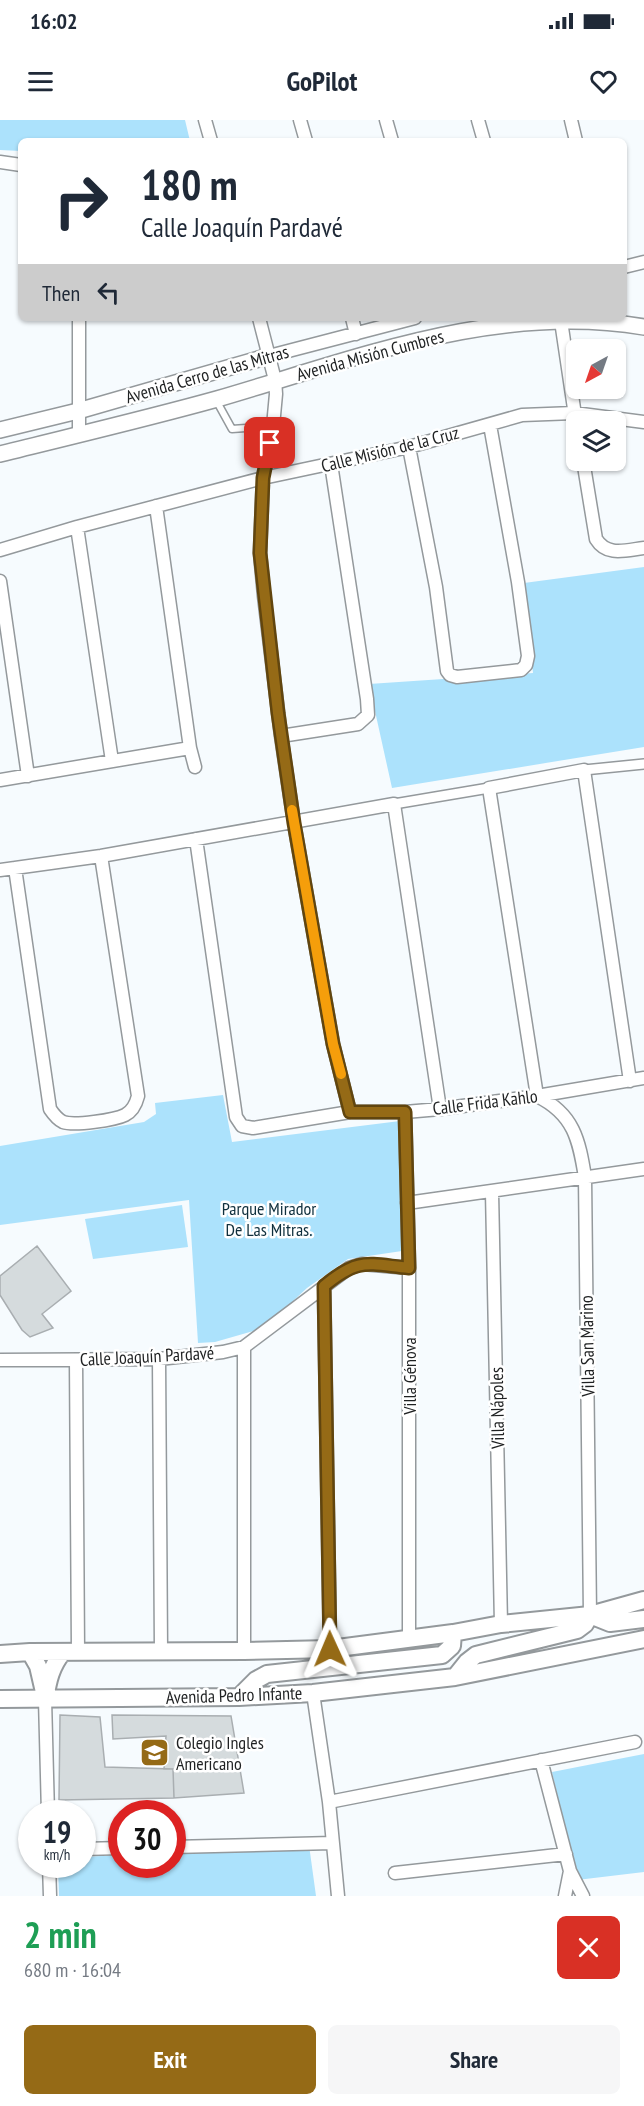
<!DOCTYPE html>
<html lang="en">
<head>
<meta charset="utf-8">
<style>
  :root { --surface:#fff; --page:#f6f6f7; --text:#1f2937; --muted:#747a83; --accent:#956a16 }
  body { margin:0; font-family:"PT Sans Narrow",sans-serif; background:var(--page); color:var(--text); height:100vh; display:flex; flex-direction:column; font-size:22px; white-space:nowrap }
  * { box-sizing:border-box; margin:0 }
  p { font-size:20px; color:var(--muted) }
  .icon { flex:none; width:33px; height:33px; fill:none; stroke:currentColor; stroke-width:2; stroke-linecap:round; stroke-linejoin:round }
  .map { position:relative; height:1776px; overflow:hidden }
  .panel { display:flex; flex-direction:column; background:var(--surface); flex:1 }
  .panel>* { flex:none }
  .hud { position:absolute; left:18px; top:18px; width:609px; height:183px; border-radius:9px; box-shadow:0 2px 4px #0004; background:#fff; color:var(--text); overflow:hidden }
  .needle { width:39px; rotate:220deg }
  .buttons { position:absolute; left:566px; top:219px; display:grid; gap:12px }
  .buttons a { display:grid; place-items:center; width:60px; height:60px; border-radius:9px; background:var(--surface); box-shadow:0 2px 4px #0004; font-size:30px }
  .speed { position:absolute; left:18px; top:1680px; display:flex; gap:12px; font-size:30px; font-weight:700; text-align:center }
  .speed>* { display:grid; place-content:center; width:78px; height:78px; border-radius:50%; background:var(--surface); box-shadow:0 2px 4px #0004; line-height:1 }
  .speed small { font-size:15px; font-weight:400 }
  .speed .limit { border:9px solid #d22; background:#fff; color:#111 }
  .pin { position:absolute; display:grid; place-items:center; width:51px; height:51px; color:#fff; margin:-26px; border-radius:12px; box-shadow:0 3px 9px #0006 }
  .me { position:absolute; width:66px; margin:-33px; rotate:359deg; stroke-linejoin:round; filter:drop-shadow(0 0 4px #0008) }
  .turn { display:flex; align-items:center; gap:21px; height:126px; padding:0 24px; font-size:27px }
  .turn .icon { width:78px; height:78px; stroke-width:2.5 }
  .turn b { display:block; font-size:42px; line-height:51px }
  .then { display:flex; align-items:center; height:57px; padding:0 24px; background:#0003; gap:12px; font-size:22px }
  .round { display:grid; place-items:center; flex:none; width:63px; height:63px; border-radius:9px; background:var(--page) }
  .head { display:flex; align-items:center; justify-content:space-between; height:102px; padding:0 24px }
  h1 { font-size:36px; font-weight:700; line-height:45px; color:#1e9e55 }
  .cta { display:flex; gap:12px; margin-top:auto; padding:12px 24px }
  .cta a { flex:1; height:69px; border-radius:9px; background:var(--accent); color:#fff; font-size:24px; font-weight:700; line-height:69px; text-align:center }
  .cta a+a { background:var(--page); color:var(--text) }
  .status { display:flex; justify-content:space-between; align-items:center; height:42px; padding:0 30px; background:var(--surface); direction:ltr }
  .status svg { height:16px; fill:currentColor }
  header { display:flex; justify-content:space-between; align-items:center; height:78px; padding:0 24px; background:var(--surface); font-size:27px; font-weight:700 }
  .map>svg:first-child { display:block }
</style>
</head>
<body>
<div class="status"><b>16:02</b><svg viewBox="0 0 49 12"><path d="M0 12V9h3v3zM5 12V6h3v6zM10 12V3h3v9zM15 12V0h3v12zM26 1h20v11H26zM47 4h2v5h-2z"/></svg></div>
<header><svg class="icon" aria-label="menu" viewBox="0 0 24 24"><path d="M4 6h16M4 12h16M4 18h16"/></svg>GoPilot<svg class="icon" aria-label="heart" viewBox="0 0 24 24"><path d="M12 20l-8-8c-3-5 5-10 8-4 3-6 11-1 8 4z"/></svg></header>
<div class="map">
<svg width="644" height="1776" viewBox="0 0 644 1776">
  <rect width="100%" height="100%" fill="#f6fbfe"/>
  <path fill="#ace2fc" d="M0 0H185L190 21H21V31L0 30Z
    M644 447V627L392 668 369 564 533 553 524 463Z
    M223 975 232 1022 400 1001 402 1131 348 1139 307 1168 264 1208 215 1222 198 1223 189 1080 0 1105V1026L144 1002 156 994 155 983Z
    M182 1085 188 1127 93 1139 85 1099Z
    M644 1634V1752L577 1760 552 1652Z
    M309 1725 316 1776H59L58 1745 82 1744 83 1737 121 1735 122 1744H172L173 1732Z"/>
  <path fill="#d5dbdd" stroke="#a9aeb1" stroke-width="1.5" d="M37 1126 71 1171 42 1194 53 1208 30 1217 22 1210 0 1175V1156Z
    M60 1595 100 1597 105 1647 173 1649 174 1678 59 1680Z
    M112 1595 231 1596 244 1673 174 1678 173 1649H164L166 1616 113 1619Z"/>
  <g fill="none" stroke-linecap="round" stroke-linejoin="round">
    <defs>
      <path id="service" d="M216 280 232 309 273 306"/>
      <path id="pedestrian" d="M584 650 644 644
        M394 684 489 668"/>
      <path id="minor" d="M205 0 211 21
        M300 0 306 21
        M386 0 392 21
        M478 0 484 21
        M571 0 576 21
        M0 42 21 45
        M624 147 644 142
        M259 198 275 260 276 274 273 306 263 358 260 433 264 476 281 616 294 703 333 924 350 992
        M352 198 356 214
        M561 201 576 302
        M269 236 415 198
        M79 314V198
        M409 327 436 467 447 551 450 555 457 557 521 550 526 545 528 536 518 462 490 305
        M583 340 596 419C607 437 626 430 644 428
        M156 386 190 628 195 647
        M77 407 112 641
        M0 430 77 407 263 358 409 327 522 295 574 293 644 302
        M0 461 28 656
        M281 616 358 604 368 595 367 579 331 344
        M0 660 190 628
        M196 719 236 997 242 1006 253 1008 350 992H405L440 989 537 976 644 958
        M15 748 50 989C54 995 57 999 63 1002 74 1006 115 1000 125 995 133 991 136 984 138 976L101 736
        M0 750 101 736 394 684 440 989
        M405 992 409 1148V1519
        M492 1072 501 1504
        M407 1083 644 1049
        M324 1166 330 1529
        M159 1239 161 1530
        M0 1240 159 1239 223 1232 244 1227 349 1148 362 1144 409 1148
        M76 1240 78 1532
        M590 1495 585 1057C579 1020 574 994 537 976L489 668 584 650 630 961
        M244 1531V1227
        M313 1573 329 1682 338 1776
        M45 1579 48 1694
        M541 1640 570 1751 583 1776
        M329 1682 635 1622
        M172 1727 332 1723
        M82 1729 122 1728
        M49 1744 50 1776
        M395 1753 566 1734
        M565 1776 570 1751"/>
      <path id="tertiary" d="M0 310 78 291 269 236
        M0 334C72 316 145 299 217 279 355 239 497 182 644 207"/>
      <path id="secondary" d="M30 1532 38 1546 44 1572
        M0 1534 30 1532 244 1531 330 1529 453 1513 501 1504 590 1495 644 1480
        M455 1557 467 1542 476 1535 577 1510 585 1504 590 1495 610 1503 644 1499
        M239 1577 256 1560 267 1554 442 1535 452 1526 453 1513
        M0 1579 239 1577 313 1573 455 1557 644 1519
        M45 1579C48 1561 51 1546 63 1532"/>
    </defs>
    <use href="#service" stroke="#94999c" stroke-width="9"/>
    <use href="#pedestrian" stroke="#94999c" stroke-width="12"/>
    <use href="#minor" stroke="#94999c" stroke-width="15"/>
    <use href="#tertiary" stroke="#94999c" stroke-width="18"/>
    <use href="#secondary" stroke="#94999c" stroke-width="20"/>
    <use href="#service" stroke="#fff" stroke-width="6"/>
    <use href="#pedestrian" stroke="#fff" stroke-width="9"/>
    <use href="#minor" stroke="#fff" stroke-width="12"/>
    <use href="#tertiary" stroke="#fff" stroke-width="15"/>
    <use href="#secondary" stroke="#fff" stroke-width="16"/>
  </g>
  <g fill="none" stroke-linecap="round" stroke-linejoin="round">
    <defs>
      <path id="route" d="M270 323 263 358 260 433 278 593 294 703 333 924 350 992H405L409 1148C367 1144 359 1137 324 1166L330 1529"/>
    </defs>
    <use href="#route" stroke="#61450e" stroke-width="15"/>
    <use href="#route" stroke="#956a16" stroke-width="10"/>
    <path stroke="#f59e0b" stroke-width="10" d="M292 690 333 924 341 954"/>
  </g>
  <defs>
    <symbol id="school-square" viewBox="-11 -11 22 22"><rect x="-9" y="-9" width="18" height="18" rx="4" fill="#956a16" stroke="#fff"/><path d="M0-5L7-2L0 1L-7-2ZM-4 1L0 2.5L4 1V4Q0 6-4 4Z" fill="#fff"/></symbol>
  </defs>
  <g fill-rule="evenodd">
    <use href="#school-square" x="138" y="1616" width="33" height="33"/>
  </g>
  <g text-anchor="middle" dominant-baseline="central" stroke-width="5" stroke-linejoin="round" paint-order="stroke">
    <g font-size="18" fill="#1f2122" stroke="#fff">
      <text transform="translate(370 235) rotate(-15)">Avenida Misión Cumbres</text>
      <text transform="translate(207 254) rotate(-16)">Avenida Cerro de las Mitras</text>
      <text transform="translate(390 329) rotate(-14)">Calle Misión de la Cruz</text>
      <text transform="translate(485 982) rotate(-7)">Calle Frida Kahlo</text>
      <text transform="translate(587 1226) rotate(-91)">Villa San Marino</text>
      <text transform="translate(147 1236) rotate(-3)">Calle Joaquín Pardavé</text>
      <text transform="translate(409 1256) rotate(-90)">Villa Génova</text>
      <text transform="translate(497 1288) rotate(-91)">Villa Nápoles</text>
      <text transform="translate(234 1575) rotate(-2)">Avenida Pedro Infante</text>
    </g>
    <g font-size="18" fill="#0f2f3d" stroke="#fff">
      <text x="269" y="1088">Parque Mirador<tspan x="269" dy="21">De Las Mitras.</tspan></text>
    </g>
    <g font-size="18" fill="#1f2122" stroke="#fff" text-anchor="start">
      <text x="176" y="1622">Colegio Ingles<tspan x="176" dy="21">Americano</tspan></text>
    </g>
  </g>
</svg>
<div class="buttons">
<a><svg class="needle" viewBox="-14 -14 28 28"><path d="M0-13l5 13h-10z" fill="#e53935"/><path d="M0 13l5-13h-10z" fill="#747a83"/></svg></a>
<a><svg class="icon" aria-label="layers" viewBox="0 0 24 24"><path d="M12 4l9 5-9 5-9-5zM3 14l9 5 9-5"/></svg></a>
</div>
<div class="speed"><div>19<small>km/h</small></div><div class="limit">30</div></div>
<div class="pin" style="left:270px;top:323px;background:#d93025"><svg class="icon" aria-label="arrive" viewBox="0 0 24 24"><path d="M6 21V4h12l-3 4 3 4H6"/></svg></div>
<svg class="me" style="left:330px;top:1529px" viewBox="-20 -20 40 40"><path d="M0-17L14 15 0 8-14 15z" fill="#956a16" stroke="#fff" stroke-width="4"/></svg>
<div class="hud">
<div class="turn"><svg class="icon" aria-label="right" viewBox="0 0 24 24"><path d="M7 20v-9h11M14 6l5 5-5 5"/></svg><div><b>180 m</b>Calle Joaquín Pardavé</div></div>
<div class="then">Then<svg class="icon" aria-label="left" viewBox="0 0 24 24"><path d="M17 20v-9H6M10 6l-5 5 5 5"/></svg></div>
</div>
</div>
<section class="panel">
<div class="head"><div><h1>2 min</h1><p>680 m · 16:04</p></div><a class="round" style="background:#d93025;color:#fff"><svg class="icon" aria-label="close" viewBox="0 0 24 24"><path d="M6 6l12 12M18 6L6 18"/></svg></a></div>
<div class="cta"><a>Exit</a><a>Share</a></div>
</section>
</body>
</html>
